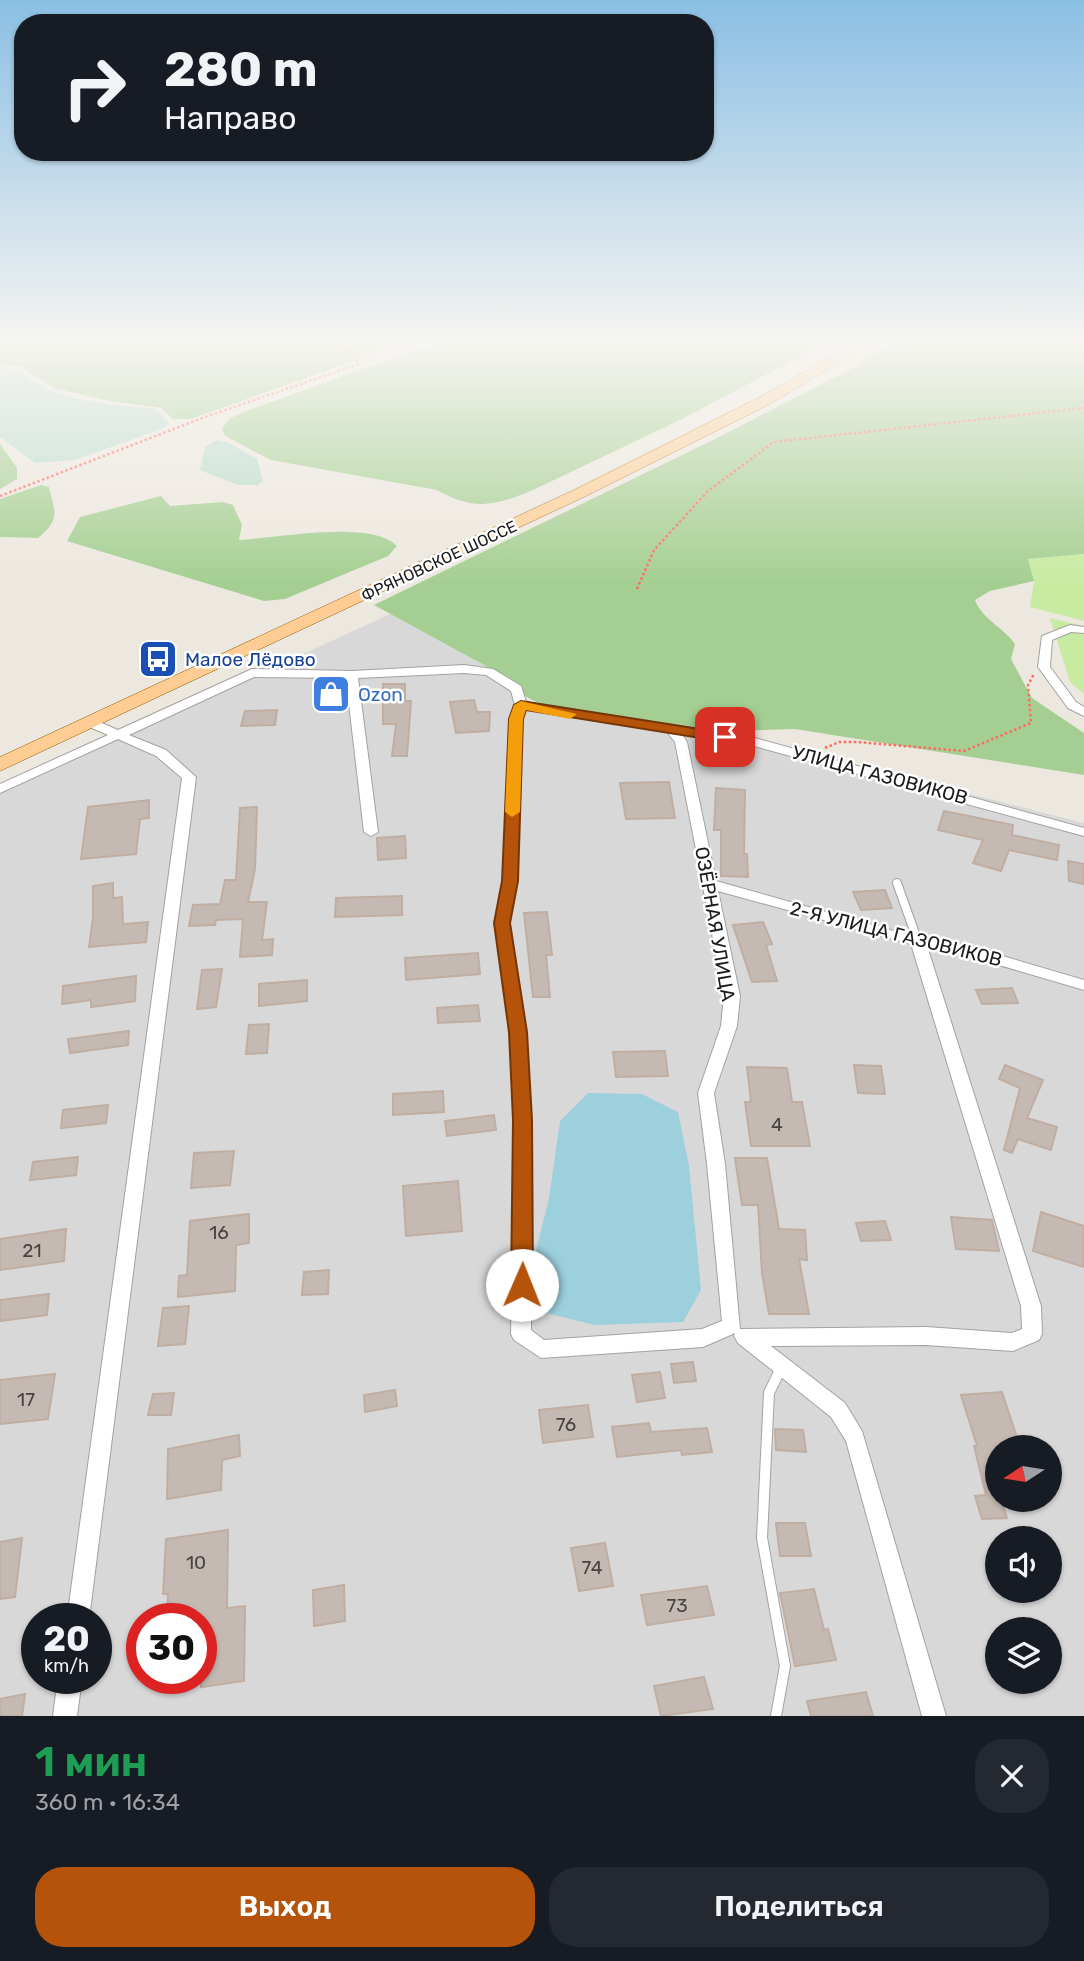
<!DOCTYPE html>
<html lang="ru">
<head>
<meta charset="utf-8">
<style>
  :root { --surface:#171b24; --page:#242831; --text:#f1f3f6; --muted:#9ea1a6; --accent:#b45309 }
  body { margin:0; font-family:Rubik,sans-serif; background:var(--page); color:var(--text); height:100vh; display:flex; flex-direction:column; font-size:26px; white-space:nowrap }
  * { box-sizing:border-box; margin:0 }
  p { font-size:23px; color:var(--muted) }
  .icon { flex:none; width:38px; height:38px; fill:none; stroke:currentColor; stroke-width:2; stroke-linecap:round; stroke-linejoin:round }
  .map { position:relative; height:1716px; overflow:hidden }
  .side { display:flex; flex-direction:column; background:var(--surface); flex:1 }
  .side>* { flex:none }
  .guide { position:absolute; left:14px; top:14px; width:700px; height:147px; border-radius:28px; box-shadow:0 2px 5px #0004; background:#171b24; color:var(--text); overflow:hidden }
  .needle { width:46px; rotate:258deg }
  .tools { position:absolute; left:985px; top:1435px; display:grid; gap:14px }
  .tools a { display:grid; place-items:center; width:77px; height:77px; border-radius:50%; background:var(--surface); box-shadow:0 2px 5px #0004; font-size:35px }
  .speed { position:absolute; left:21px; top:1603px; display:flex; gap:14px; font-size:35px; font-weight:700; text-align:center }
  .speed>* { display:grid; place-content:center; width:91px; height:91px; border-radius:50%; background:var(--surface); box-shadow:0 2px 5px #0004; line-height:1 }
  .speed small { font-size:18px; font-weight:400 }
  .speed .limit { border:10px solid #d22; background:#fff; color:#111 }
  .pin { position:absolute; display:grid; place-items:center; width:60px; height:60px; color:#fff; margin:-30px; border-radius:14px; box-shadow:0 4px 10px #0006 }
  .me { position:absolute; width:77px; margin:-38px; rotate:1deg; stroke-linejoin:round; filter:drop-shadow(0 0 5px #0008) }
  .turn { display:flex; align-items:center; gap:24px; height:147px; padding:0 35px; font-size:32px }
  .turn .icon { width:91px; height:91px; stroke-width:2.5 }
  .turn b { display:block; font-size:49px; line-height:60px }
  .round { display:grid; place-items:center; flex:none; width:74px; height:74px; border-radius:28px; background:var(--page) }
  .head { display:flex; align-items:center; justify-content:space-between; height:119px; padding:0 35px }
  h1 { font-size:42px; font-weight:600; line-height:52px; color:#1e9e55 }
  .action { display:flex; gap:14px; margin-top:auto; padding:14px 35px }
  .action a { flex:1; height:80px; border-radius:28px; background:var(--accent); color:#fff; font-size:28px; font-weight:600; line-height:80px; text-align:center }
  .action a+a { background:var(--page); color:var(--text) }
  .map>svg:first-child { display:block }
</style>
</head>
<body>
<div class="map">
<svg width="1084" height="1716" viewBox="0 0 1084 1716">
  <rect width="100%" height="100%" fill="#ede8df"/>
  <path fill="#d9d8d8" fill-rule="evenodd" d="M392 613 487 667 538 708 749 738 1084 823V1716H0V794ZM998 1447H1050V1500H998ZM998 1538H1050V1591H998ZM37 1619H96V1678H37ZM142 1619H201V1678H142ZM998 1629H1050V1682H998Z"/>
  <path fill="#c8eba2" d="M1084 554V621L1030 607 1034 581 1028 559Z
    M1050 618 1084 626V694L1070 682Z"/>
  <path fill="#a5cf92" d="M0 341H410L191 419H173L161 408 110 401 54 388 20 366 0 364Z
    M441 341H830L680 420 533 490C495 506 474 511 437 490L271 460 225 436 222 429 229 419 246 411Z
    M893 341H1084V554L1028 559 1034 581 990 591 975 600C982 619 1003 627 1015 644L1011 659 1032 698 1084 733V775L795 729 729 731 592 715 540 704 504 685 484 665 374 605 711 441 861 364Z
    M0 444 17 468V479L0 489Z
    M41 485 49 487C55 514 61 518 38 538L0 537V499Z
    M161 496 170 506 223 502 233 505 242 525 239 540C276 538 372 519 397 546L388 556 285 599 264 601 67 541 80 517Z"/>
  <path fill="#bbdccc" d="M0 367C24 369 28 380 48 389 80 404 121 405 156 409L169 423 164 428 75 460 35 463 0 437Z
    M216 440 227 442 257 459 263 481 258 485H238L200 470 205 447Z"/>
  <path fill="#9dd0dd" d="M588 1093 642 1094 678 1112 689 1166 701 1290 683 1322 594 1325 542 1312 530 1275 549 1198 560 1121Z"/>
  <path fill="#c5bab3" stroke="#bfaea1" stroke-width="2" d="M383 684H405V701H411L407 756H392L396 724H383Z
    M474 700 477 712H490L489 731 456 733 450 702Z
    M277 710 275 725 241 726 245 711Z
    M669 782 675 818 626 819 620 783Z
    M716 788 745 790 744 854H747L748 877 721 876V830H714Z
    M149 800V818L140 819 136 854 81 859 88 807Z
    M257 807 255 869 248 902H267L262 940 273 939 272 955 240 957 243 919 216 920 215 925 189 926 193 905 220 904 225 880H236L240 808Z
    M944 811 1013 825 1012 835 1059 845 1057 860 1009 850 1001 871 973 863 983 840 938 830Z
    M405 836 406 858 378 860 377 838Z
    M1068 861 1084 864V884L1069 881Z
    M113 883V898L122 897 123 924 148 922 146 942 89 947 93 918V886Z
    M885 890 892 908 861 910 853 892Z
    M402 896V915L335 917 336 898Z
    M547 912 552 955H546L550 997H533L524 913Z
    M763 922 772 944 766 945 777 981 752 982 733 925Z
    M478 953 480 974 406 980 405 958Z
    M222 969 216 1007 197 1009 202 970Z
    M136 976 135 1001 91 1007V1000L62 1004 63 986Z
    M307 980V1001L259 1006V984Z
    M1012 988 1018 1003 982 1004 976 990Z
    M478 1005 480 1021 438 1023 437 1008Z
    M269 1024 267 1053 246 1054 249 1025Z
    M129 1031 128 1045 70 1053 68 1039Z
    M665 1051 668 1076 616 1077 613 1052Z
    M854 1065 881 1066 885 1094 858 1093Z
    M1005 1065 1043 1080 1027 1118 1057 1127 1051 1150 1018 1139 1012 1153 1004 1150 1020 1088 999 1079Z
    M747 1067 787 1068 792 1102H802L810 1146H751L745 1102H751Z
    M443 1091 444 1112 393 1115V1094Z
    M108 1105 106 1123 61 1128 63 1110Z
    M494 1115 496 1130 447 1136 445 1121Z
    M234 1151 230 1185 191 1188 194 1153Z
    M78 1157 76 1175 30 1180 33 1162Z
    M735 1158H767L779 1229 805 1230 807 1260 799 1259 809 1314H769L762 1273 758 1205H742Z
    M458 1181 462 1231 406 1236 403 1186Z
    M1041 1212 1084 1226V1267L1033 1251Z
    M249 1214V1243L236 1245 235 1291 178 1297 179 1276 187 1275 190 1221Z
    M951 1217 992 1220 999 1251 956 1249Z
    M885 1221 891 1240 861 1241 856 1223Z
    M66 1229 64 1261 0 1270V1239Z
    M329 1270 328 1294 302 1295 304 1272Z
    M49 1294 47 1315 0 1321V1300Z
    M189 1306 185 1344 158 1346 163 1308Z
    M693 1362 696 1381 674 1383 671 1364Z
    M660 1372 665 1398 637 1402 632 1375Z
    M55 1374 48 1419 0 1424V1380Z
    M395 1390 397 1406 365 1412 364 1395Z
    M1002 1392 1020 1447H998V1500H1001L1007 1518 982 1519 975 1496 986 1495 974 1446H977L961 1395Z
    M174 1393 171 1415H148L153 1394Z
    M588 1405 593 1437 543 1443 539 1410Z
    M649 1423 651 1432 707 1428 712 1452 682 1455 681 1450 617 1457 612 1427Z
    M775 1429 803 1430 806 1452 776 1450Z
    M239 1435 240 1456 222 1460 221 1490 167 1499 168 1449Z
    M776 1523H805L811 1556H780Z
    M228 1530 227 1608 245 1606 244 1681 201 1687V1619H167L168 1594H163L166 1539Z
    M22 1538 15 1597 0 1599V1542Z
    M605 1543 613 1586 579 1591 571 1548Z
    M344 1585 345 1621 314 1626 313 1590Z
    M707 1586 714 1615 647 1625 641 1595Z
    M814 1589 824 1630 828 1629 836 1660 795 1666 780 1593Z
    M704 1677 713 1709 661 1716 654 1686Z
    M866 1692 873 1716H811L807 1701Z
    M25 1694 22 1716H0V1699Z"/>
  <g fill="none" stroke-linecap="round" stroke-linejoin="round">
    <defs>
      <path id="lane-far1" d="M897 883 917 939"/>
      <path id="lane" d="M776 1716 785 1666 762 1538 769 1393 781 1368"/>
      <path id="street" d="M1070 625 1084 627V633L1071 632 1052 640 1050 667 1076 702 1084 707V716L1068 708 1038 667 1042 636Z
        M464 665 493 669 521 686 526 702 751 737 1084 828V836L750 745 682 734 687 742 716 881 901 933 941 938 1084 980V990L941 948 927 946 1041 1306 1042 1334 1039 1340 1013 1351 926 1345 771 1346 845 1403 862 1431 946 1716H922L846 1441 831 1417 738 1343 734 1336 735 1333 703 1347 541 1358 514 1340 511 1334 515 1120 510 1032 495 923 503 881 510 719 515 705 511 691 486 675 464 673 358 678 378 832 371 836 364 832 346 678 254 677 129 735 166 750 196 777 89 1619H67L182 778 156 756 118 739 0 793V784L108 735 87 726 85 723 87 720H95L118 730 252 669 352 671ZM526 709 667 732 675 742 702 880 700 883 703 887 724 996 721 1026 698 1093 707 1164 722 1321 702 1329 544 1340 531 1330V1120L526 1032 509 923 517 881 522 719ZM718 891 911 944 1021 1306 1022 1329 1012 1333 926 1327 740 1329 725 1164 714 1093 737 1026 740 996Z
        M58 1678H82L77 1716H53Z"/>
      <path id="primary" d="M860 341H876L768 405 586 496 0 771V757L574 490 758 398Z"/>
    </defs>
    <use href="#lane-far1" stroke="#a2a2a2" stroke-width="10"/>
    <use href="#lane" stroke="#a2a2a2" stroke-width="12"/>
    <use href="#street" stroke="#a2a2a2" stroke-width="2"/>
    <use href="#primary" stroke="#925e00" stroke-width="1"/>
    <path stroke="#ff6b5f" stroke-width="2.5" stroke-dasharray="2.5 2.5" stroke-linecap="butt" d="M0 496 205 417 359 364 338 341
      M637 589 654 550 708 491 774 442 1084 408
      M825 748 839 742H857L964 751 1031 723 1028 685 1034 674"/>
    <use href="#lane-far1" stroke="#fff" stroke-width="8"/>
    <use href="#lane" stroke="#fff" stroke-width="10"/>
    <use href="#street" fill="#fff" fill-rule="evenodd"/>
    <use href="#primary" fill="#ffcd93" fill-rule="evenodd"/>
  </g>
  <linearGradient id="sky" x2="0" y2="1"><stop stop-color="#8abfe4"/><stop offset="0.59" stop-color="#f7f5f1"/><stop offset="1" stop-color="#f7f5f1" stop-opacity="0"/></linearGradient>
  <rect width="1084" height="582" fill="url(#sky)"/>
  <path fill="#b45309" stroke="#753606" stroke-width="2" d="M521 701 725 733 732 737 725 742 526 710 523 719 518 881 510 923 527 1032 532 1120 533 1285 529 1291 522 1294 514 1291 511 1285 513 1120 509 1032 494 923 502 881 509 719 514 705Z"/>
  <path fill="#f59e0b" d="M521 701 577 714 570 719 526 710 523 719 520 812 512 817 505 812 509 719 514 705Z"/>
  <defs>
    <symbol id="bus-square" viewBox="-11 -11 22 22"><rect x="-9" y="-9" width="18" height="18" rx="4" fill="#1a4fb4" stroke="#fff"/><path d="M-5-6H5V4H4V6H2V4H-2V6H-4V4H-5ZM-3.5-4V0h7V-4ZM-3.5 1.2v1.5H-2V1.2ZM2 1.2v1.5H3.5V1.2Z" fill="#fff"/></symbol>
    <symbol id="shop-square" viewBox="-11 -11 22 22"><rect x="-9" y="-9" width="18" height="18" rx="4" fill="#3f7fe0" stroke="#fff"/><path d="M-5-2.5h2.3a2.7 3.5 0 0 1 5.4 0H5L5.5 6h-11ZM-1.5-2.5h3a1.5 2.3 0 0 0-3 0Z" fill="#fff"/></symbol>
  </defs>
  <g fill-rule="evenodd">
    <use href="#bus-square" x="136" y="637" width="44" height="44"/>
    <use href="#shop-square" x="309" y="672" width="44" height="44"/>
  </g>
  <g text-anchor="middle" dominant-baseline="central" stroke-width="5" stroke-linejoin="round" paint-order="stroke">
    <g font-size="16" fill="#1b1b1b" stroke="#fff">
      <text transform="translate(439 561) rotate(-25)">ФРЯНОВСКОЕ ШОССЕ</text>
    </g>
    <g font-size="19" fill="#164399" stroke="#fff" text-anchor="start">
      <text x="185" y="659">Малое Лёдово</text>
    </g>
    <g font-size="19" fill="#366cbe" stroke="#fff" text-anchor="start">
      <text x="358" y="694">Ozon</text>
    </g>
    <g font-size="19" fill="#1b1b1b" stroke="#fff">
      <text transform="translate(880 775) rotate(15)">УЛИЦА ГАЗОВИКОВ</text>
      <text transform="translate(715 924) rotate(80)">ОЗЁРНАЯ УЛИЦА</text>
      <text transform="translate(896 934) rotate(14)">2-Я УЛИЦА ГАЗОВИКОВ</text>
    </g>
    <g font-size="19" fill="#464341">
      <text x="777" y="1124">4</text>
      <text x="219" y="1232">16</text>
      <text x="32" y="1250">21</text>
      <text x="26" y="1399">17</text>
      <text x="566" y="1424">76</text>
      <text x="196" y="1562">10</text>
      <text x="592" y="1567">74</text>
      <text x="677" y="1605">73</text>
    </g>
  </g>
</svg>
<div class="tools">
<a><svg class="needle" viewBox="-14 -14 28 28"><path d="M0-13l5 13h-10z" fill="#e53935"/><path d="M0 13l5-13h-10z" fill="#9ea1a6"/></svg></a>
<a><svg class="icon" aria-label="sound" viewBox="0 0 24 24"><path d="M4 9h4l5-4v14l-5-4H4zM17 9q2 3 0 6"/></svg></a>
<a><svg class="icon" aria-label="layers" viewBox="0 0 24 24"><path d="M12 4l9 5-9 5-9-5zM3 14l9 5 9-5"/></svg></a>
</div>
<div class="speed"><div>20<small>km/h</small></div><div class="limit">30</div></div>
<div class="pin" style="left:725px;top:737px;background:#d93025"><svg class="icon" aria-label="arrive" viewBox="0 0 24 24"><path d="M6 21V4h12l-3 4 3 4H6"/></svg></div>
<svg class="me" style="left:522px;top:1285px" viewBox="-20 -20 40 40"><circle r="19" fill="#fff"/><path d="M0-13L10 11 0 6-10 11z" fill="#b45309"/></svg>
<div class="guide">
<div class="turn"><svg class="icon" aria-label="right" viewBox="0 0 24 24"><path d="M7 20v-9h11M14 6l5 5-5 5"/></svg><div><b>280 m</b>Направо</div></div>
</div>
</div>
<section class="side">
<div class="head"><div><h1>1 мин</h1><p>360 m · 16:34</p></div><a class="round"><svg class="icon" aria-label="close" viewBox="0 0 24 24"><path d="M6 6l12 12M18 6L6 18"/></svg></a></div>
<div class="action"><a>Выход</a><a>Поделиться</a></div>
</section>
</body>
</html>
